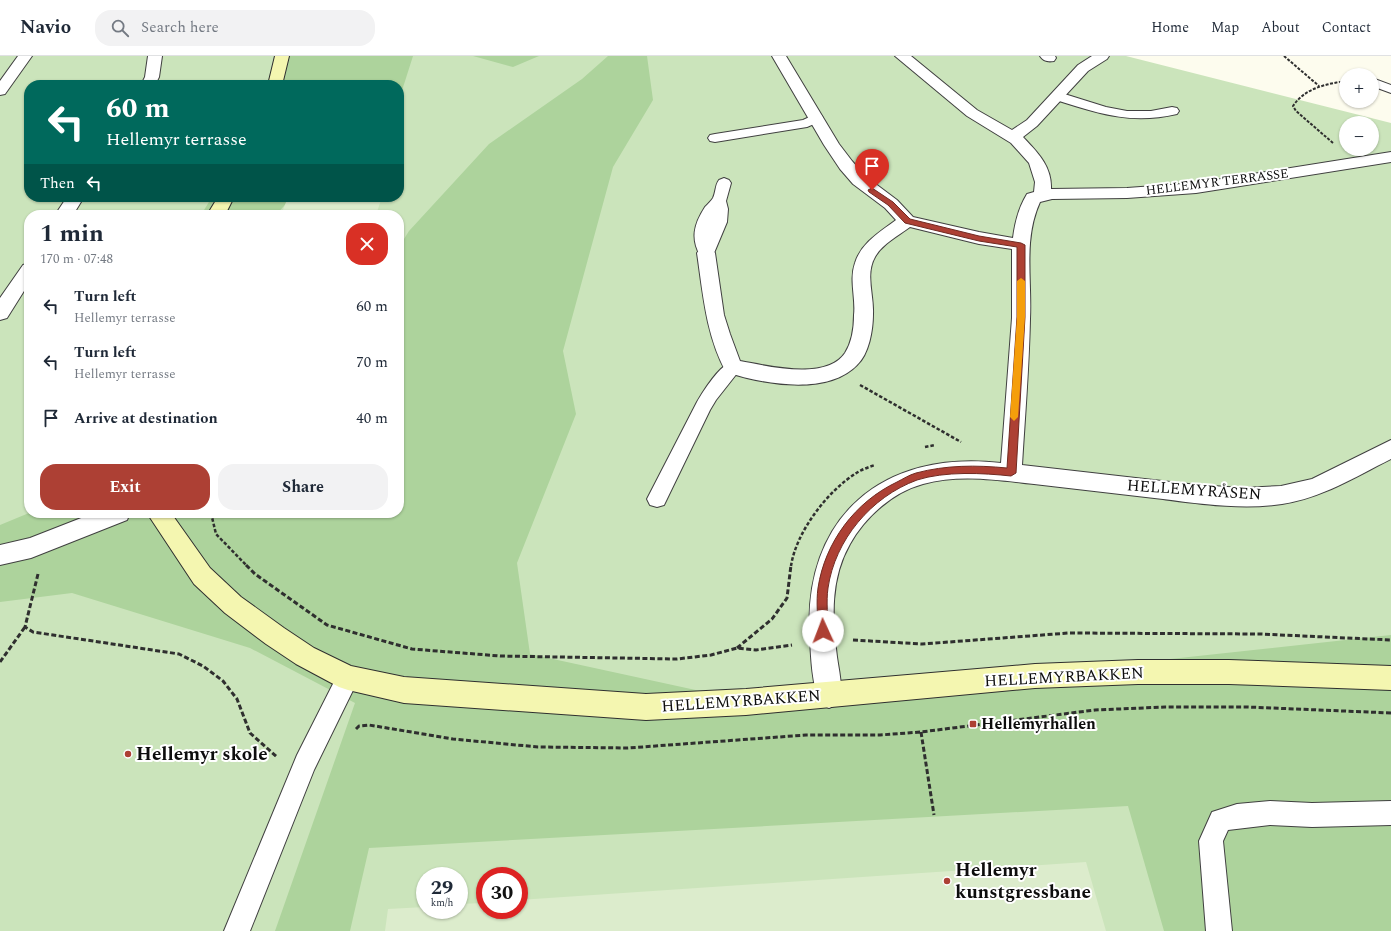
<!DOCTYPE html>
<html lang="en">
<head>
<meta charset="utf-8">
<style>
  :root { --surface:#fff; --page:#f2f2f3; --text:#1f2937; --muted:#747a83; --line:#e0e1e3; --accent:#ad4034 }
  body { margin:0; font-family:Spectral,serif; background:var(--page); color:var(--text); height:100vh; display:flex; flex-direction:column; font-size:15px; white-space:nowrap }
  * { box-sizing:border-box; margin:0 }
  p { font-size:13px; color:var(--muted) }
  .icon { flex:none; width:22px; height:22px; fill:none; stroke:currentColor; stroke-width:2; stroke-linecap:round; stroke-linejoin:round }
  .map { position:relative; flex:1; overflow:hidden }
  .panel { position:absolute; left:24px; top:154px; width:380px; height:308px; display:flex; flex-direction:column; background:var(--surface); border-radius:16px; box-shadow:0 1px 3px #0004 }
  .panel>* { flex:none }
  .banner { position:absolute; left:24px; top:24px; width:380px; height:122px; border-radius:16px; box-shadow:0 1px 3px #0004; background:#00695c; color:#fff; overflow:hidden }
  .fabs { position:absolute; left:1339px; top:12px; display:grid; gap:8px }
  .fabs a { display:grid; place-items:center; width:40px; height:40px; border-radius:50%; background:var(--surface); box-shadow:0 1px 3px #0004; font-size:20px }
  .speed { position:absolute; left:416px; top:811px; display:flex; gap:8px; font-size:20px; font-weight:700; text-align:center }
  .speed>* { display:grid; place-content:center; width:52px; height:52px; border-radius:50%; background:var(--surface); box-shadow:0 1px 3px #0004; line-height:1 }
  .speed small { font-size:10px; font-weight:400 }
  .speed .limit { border:6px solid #d22; background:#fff; color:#111 }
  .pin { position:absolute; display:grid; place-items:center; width:34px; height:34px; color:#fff; margin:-41px -17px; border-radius:50% 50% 50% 0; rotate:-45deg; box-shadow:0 0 4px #0007 }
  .pin .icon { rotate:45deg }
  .me { position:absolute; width:44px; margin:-22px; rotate:358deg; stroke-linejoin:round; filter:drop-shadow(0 0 3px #0008) }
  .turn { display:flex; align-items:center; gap:14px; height:84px; padding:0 16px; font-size:18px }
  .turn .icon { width:52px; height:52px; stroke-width:2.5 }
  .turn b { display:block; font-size:28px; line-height:34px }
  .then { display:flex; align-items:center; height:38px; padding:0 16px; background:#0003; gap:8px; font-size:15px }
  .round { display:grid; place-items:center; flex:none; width:42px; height:42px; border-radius:16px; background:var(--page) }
  .headline { display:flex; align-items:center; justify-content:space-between; height:68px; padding:0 16px }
  h1 { font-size:24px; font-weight:700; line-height:30px }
  .action { display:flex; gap:8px; margin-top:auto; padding:8px 16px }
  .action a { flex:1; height:46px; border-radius:16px; background:var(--accent); color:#fff; font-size:16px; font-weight:700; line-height:46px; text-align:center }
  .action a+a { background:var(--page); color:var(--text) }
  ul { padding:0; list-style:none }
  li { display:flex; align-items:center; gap:12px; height:56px; padding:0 16px }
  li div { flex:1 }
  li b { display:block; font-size:15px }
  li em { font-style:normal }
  header { display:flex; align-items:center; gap:24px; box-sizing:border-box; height:56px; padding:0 20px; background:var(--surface); border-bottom:1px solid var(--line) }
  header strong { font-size:19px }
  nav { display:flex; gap:22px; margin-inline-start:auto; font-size:14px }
  .search { width:280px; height:36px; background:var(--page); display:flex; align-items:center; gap:10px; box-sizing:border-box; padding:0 14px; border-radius:16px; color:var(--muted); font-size:15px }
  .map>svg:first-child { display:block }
</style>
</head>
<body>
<header>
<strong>Navio</strong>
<div class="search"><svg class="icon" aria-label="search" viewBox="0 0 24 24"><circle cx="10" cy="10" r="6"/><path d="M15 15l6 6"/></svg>Search here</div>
<nav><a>Home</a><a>Map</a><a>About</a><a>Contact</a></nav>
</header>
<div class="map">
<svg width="1391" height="875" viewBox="0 0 1391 875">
  <rect width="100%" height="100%" fill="#fdfcee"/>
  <path fill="#cbe4bb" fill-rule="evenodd" d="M0 0H1126L1391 67V875H0ZM29 29H399V141H29ZM1346 67H1372V93H1346ZM29 159H399V457H29ZM425 820H459V854H425ZM485 820H519V854H485Z"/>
  <path fill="#add39c" d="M275 0H413L399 44V29H267Z
    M473 0H539L513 11Z
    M608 0H647L653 44 613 111 563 295 576 358 517 507 530 598 714 638 1152 605 1391 579V875H1164L1128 750 369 792 350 875H275L355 647 250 592 72 537 0 546V469L29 457H399V191L409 175 489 88 582 23Z
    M212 141H292L276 159H201Z"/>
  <path fill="#dceccc" d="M288 141H382L376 159H281Z
    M1086 806 1106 875H385L388 853 425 851V854H459V848L485 847V854H519V844Z"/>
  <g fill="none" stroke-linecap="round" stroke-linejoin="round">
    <defs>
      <path id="lane" d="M1040 0H1055L1056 2 1054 5C1049 6 1043 5 1040 0Z
        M1372 22 1391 29V37L1372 30Z
        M1058 36 1106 51 1127 55H1151L1172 51 1177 52 1179 55 1177 58C1130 69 1097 57 1053 43L1052 40 1053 37Z
        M816 58 821 59 823 62 821 65 807 71 715 86 710 85 708 82 710 79 715 78 803 64Z
        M724 122 729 124 731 127 726 145 728 153 727 166 714 197 711 201 706 202 701 201C690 183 694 168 705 151 708 148 711 145 713 142 716 136 715 129 719 124Z
        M733 305 739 306 742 311 716 344 710 354 664 449 657 451 650 449 647 443 697 346C704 334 720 309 733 305Z
        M348 611 356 614 359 622 314 714 250 875H224L297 699 340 614Z
        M1270 745 1312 747 1391 745V769L1312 771 1270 769 1228 774 1223 785 1232 875H1206L1199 785 1212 756 1237 748Z"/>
      <path id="street" d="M18 0H32L5 38 0 39V25Z
        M148 0H162L159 21 155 29H141L145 21Z
        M772 0H786L839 88 852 105 865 120 897 144 913 161 979 176 1013 182C1015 166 1019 151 1027 138L1034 136 1035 126 1029 107 1011 87 967 60 895 0H911L977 54 1012 74 1027 64 1078 9 1092 0H1109L1107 3 1088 15 1037 70 1023 81C1037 96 1052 110 1051 133L1127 132 1196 127 1391 96V106L1196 137 1127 142 1052 143 1040 146C1023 183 1032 224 1030 263 1029 312 1025 360 1022 409L1197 429 1243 432 1281 430 1312 423 1391 384V403C1355 421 1322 442 1282 448 1243 454 1202 448 1163 443 1120 438 1077 433 1034 428 997 424 959 418 923 428 893 436 865 461 850 488 830 523 832 562 837 601 839 616 844 633 838 648L829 652 820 648C812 628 811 603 810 582 802 461 883 393 1001 407L1012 262V193L979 188 910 171C898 180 882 188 875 201 865 218 874 239 873 258 873 274 869 298 857 309 827 340 763 328 726 316 706 279 703 238 697 197L700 193 706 191 712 193 715 197 724 259 730 278 740 305C768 310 826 325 845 297 852 286 854 272 854 259 856 242 849 224 855 207 861 187 880 176 896 164L885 152 853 128 840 113 824 89Z
        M67 141H84L73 159H55Z
        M29 207V227L7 262 0 264V242L23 209Z
        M94 457H130L127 464 31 502 0 509V489L30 482Z"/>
      <path id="secondary" d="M275 0H289L282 29H268Z
        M218 141H234L225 159H207Z
        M147 457H171L210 512 241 541 284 572 314 592 351 610 404 621 646 638 746 633 1035 608 1138 604H1229L1391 610V634L1229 628H1138L1035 632 746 659 646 664 404 647 348 634 339 631 296 608 266 588 225 557 194 528Z"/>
    </defs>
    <use href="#lane" stroke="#404040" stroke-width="2"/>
    <use href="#street" stroke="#404040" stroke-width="2"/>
    <use href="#secondary" stroke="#2f2f2f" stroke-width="2"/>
    <path stroke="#2f2f2f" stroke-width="2" stroke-dasharray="3 1.5" stroke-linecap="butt" d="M1284 0 1319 30
      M1333 87 1296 55 1293 50C1305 32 1326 28 1346 25"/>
    <path stroke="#2f2f2f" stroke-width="2.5" stroke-dasharray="3.5 2" stroke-linecap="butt" d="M860 329 961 386
      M925 391 935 389
      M211 457 216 478 247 510
      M791 510C796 476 828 434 858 416 863 413 869 411 875 409"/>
    <path stroke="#2f2f2f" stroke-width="3" stroke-dasharray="5 2.5" stroke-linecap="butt" d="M246 509 255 518 327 569 412 593 500 600 677 603 711 599 737 592 756 594 792 589
      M38 518 25 571 33 576 179 598 203 610 223 625 237 643 250 677 277 701
      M853 584 922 588 1069 577 1260 578 1391 584
      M737 592 772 563 787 542 791 509
      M0 606 25 571
      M356 673 359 670 369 669 453 683 538 691 628 692 806 679H880L921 676 1095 654 1165 651H1248L1391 657
      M921 676 934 759"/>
    <use href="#lane" fill="#fff" fill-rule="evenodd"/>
    <use href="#street" fill="#fff" fill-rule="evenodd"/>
    <use href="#secondary" fill="#f4f6b0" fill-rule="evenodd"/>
  </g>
  <path fill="#ad4034" stroke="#702a22" d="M872 132 893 146 910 163 979 180 1021 187 1025 189V261L1016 417 1011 420C983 417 945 415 917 424 871 441 835 484 828 532 826 546 828 561 828 575L826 578 823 579 819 578 818 575C818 561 816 546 818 532 825 486 855 446 897 426 903 423 909 419 916 417 946 409 976 409 1007 412L1017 261V191L979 185 905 167 888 149 869 136 868 134Z"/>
  <path fill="#f59e0b" d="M1021 222 1025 225V261L1018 361 1014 365 1010 361 1017 261V225Z"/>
  <g fill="#ad4034" stroke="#fff" stroke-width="1.5">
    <rect x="969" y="664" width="8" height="8" rx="2"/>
    <circle cx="128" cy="698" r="4"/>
    <circle cx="947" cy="825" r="4"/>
  </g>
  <g text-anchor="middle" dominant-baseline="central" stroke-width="4" stroke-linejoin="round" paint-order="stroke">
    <g font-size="13" fill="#0d0d0d" stroke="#fff">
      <text transform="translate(1217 126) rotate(-7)">HELLEMYR TERRASSE</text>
    </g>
    <g font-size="16" fill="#0d0d0d" stroke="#fff">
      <text transform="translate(1194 434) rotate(4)">HELLEMYRÅSEN</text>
      <text transform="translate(1064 621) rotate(-3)">HELLEMYRBAKKEN</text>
      <text transform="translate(741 645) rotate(-4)">HELLEMYRBAKKEN</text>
    </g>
    <g font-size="16" font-weight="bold" fill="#0d0d0d" stroke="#fff" text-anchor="start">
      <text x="981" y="668">Hellemyrhallen</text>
    </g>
    <g font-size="19" font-weight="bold" fill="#0d0d0d" stroke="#fff" text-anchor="start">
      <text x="136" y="698">Hellemyr skole</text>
      <text x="955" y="814">Hellemyr<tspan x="955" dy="22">kunstgressbane</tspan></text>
    </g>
  </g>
</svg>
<div class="fabs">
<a>+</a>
<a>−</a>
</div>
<div class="speed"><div>29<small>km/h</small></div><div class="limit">30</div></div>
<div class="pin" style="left:872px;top:134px;background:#d93025"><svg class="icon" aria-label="arrive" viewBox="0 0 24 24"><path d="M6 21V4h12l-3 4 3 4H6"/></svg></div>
<svg class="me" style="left:823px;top:575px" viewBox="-20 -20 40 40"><circle r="19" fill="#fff"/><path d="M0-13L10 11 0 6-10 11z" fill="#ad4034"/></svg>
<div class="banner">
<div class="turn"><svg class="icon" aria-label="left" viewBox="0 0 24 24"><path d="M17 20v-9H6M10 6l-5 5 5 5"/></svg><div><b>60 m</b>Hellemyr terrasse</div></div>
<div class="then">Then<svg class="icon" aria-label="left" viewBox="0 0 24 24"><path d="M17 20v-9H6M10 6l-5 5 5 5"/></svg></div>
</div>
<section class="panel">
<div class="headline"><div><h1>1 min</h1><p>170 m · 07:48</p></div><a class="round" style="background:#d93025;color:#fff"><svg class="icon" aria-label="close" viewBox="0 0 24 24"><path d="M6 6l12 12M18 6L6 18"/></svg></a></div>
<ul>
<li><svg class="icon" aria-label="left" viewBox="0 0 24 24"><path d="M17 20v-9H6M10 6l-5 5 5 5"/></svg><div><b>Turn left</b><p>Hellemyr terrasse</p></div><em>60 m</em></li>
<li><svg class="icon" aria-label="left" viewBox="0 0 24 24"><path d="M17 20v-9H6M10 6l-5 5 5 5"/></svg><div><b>Turn left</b><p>Hellemyr terrasse</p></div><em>70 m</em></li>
<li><svg class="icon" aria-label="arrive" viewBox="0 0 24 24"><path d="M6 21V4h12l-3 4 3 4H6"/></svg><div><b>Arrive at destination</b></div><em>40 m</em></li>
</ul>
<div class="action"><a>Exit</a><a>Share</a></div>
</section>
</div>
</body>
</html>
